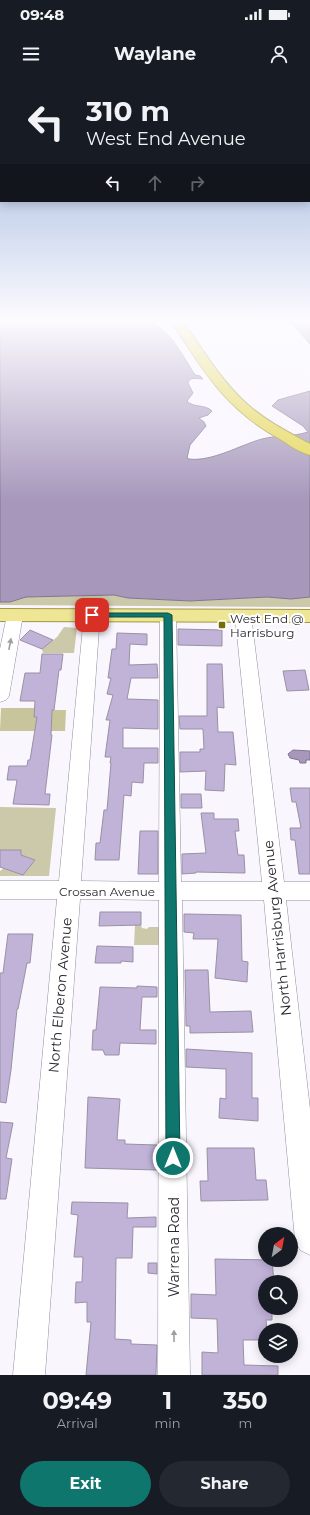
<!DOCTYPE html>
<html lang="en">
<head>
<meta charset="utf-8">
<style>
  :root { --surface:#171b24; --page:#242831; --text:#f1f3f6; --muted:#9ea1a6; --accent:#0f766e }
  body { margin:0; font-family:Montserrat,sans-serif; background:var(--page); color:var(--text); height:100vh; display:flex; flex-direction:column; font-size:15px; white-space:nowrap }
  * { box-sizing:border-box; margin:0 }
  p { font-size:13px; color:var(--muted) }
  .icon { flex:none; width:22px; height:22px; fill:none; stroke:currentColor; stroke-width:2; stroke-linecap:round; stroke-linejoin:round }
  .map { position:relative; height:1295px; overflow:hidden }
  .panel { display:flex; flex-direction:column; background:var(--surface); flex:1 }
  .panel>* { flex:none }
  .hud { position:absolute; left:0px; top:0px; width:310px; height:122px; box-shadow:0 2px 10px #0003; background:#171b24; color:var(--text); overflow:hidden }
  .needle { width:26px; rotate:32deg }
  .controls { position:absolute; left:258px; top:1147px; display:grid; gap:8px }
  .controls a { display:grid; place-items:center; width:40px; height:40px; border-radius:50%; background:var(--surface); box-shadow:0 2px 10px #0003; font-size:20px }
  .pin { position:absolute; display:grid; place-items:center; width:34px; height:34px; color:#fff; margin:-17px; border-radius:8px; box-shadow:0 2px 6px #0006 }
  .me { position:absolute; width:44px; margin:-22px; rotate:0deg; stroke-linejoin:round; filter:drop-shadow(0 0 3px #0008) }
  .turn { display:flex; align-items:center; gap:14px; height:84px; padding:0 20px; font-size:18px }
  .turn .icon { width:52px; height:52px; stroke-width:2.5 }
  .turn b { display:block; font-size:28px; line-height:34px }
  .lanes { display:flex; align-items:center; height:38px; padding:0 20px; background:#0003; justify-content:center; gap:20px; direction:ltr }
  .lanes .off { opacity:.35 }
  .eta { display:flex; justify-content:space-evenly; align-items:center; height:68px; text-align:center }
  .eta b { font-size:24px; font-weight:700; line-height:28px }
  .cta { display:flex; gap:8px; margin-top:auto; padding:8px 20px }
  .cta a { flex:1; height:46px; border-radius:24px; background:var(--accent); color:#fff; font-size:16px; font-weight:700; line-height:46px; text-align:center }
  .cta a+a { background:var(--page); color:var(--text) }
  .status { display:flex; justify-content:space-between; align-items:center; height:28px; padding:0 20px; background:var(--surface); direction:ltr }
  .status svg { height:11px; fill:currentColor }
  header { display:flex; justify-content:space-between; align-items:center; height:52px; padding:0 20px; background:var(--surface); font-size:18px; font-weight:700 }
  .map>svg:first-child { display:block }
</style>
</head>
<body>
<div class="status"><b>09:48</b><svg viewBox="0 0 49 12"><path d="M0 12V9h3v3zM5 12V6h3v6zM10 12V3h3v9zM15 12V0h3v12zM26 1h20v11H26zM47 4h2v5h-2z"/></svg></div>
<header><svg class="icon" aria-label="menu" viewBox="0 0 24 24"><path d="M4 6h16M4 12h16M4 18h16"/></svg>Waylane<svg class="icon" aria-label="person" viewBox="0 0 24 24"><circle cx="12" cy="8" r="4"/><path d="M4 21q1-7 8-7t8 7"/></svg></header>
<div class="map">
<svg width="310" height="1295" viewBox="0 0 310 1295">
  <rect width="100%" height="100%" fill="#f9f6fe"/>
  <path fill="#ccc9aa" d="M114 515 128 518 190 521 267 517 291 519 310 517V527L0 525V522H10L26 517Z
    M64 547 77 548 74 573H43L42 569 57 557Z
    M0 727 56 728 49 796H0V791L4 788 23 795 35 780 21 775V770H0Z
    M135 845H141L142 848 147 849 149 847H163V865H134Z"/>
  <path fill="#c8c49b" d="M1 628H35L52 637V630H66L65 651H0Z"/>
  <path fill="#a697bb" stroke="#817591" d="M0 241H148C171 250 182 275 195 295L200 296 203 299C197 299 190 296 188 303L193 313 187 321C193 328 205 324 212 331L208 335 199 338 204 342 206 346 190 365 187 378 189 379C212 382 240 365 262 359 277 355 293 357 308 352L303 346 272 326 278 320 310 311V517L291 519 267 517 190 521 128 518 114 515 26 517 10 522H0Z
    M290 241H310V264Z
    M293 670 310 671V680H306V683H300L299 680 290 678 288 674Z"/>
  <path fill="#c1b2d8" stroke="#9991a4" d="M178 549 222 550V566L178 565Z
    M30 550 53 560 42 569 20 560Z
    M117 553 147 554V565L130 564 129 585 157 584 158 598H131L127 619 158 620V649L123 648V668H158V683H144L143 703 132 702 131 716 124 715 119 780H95L96 763H100L104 730H107L111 683H110L111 677H105L110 640H106L113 615 107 614 111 598H108L112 569H116Z
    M42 574H63L61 590H59L54 630H52L51 655H52L45 714H50L49 725 13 724 17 700H7L9 686H27L28 680H30L37 637H34L35 621H20L25 593H40Z
    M207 584H222L224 628 217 627 218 652H233L236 685 225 684 224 711 205 710 206 691 180 692V672H200V669H204L203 649H180L179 636H207Z
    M305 590 309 610 287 611 283 591Z
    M290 708H310V794H299L295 760H291L290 748H301L296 722H292Z
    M181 714H201L202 728H181Z
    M201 733H214V739H238L239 751H235L238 775H244L245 793 196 792V793L182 794V774L206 773Z
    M140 751H158V794H138Z
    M0 770H21V775L35 780 23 795 0 787Z
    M100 832H141V845L99 846Z
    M184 834 241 835 242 881 248 882 247 902 215 898 218 859H193L194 853 184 852Z
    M8 854H33L30 883H27L18 929H17L11 990 6 1023 0 1022V893H3Z
    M97 866 133 867V882L121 881V883H95Z
    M185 890H208L210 932 251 931 253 952 190 953V946H186Z
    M137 906 157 907V917H142L140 950H156V964L120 963 119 975H105L103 970H92L93 950H96L100 907 137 908Z
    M186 969 252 973V1018H258V1041L219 1038 220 1018 226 1019V989L186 987Z
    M88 1017 120 1019 117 1060H125V1064L157 1065V1090L85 1088Z
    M0 1042 13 1043 6 1078 12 1079 6 1119H0Z
    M207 1068H254L256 1100H266L268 1120 201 1121 200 1101H208Z
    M72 1122 128 1123 127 1138 156 1137V1147H133L132 1178H116L115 1259 131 1260V1264L157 1265 156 1295H86L91 1242H87V1222L75 1223 76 1202H82L83 1177H74L78 1135 71 1134Z
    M215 1179 272 1180 274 1202H265V1228H272V1240H266L267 1250H265V1260H243L244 1285 278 1286V1295H202V1272L218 1273 217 1239 191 1238V1214L216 1215Z
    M148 1183H157V1194L148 1193Z"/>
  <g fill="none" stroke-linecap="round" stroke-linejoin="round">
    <defs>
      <path id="minor" d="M15 530 21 531 23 535 9 616 6 620 0 622V569L7 535 9 531Z
        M92 530 98 531 100 535 81 801 159 802 160 535 162 531 168 530 174 531 176 535 181 802H262L235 535 237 531 243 530 249 531 251 535 284 802H310V820H286L310 1029V1175L300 1170 295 1160 264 820H182L190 1295H158L159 820 80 819 45 1295H13L57 819H0V801H59L84 535 86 531Z"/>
      <path id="major" d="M0 529 310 530V542L0 541Z"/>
      <path id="highway" d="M171 241H183C203 270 221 301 247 324 266 341 288 352 310 364V375C299 372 289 365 280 359 225 329 204 291 171 241Z"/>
    </defs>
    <use href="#minor" stroke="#948d9f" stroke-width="1"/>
    <use href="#major" stroke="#a29842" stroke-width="2"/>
    <use href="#highway" stroke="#a29842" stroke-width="2"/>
    <use href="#minor" fill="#fff" fill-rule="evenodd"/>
    <use href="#major" fill="#eee694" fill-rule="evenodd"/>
    <use href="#highway" fill="#e3d54c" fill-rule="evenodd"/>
  </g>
  <defs><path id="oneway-solid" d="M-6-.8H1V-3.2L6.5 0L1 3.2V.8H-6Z"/></defs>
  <g fill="#9f9ea1">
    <use href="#oneway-solid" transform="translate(10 564) rotate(-79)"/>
    <use href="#oneway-solid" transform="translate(174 1256) rotate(-90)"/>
  </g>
  <linearGradient id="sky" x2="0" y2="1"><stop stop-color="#8da8d6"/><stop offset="0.57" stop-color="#fcfbff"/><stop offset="1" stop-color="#fcfbff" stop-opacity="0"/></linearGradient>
  <rect width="310" height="422" fill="url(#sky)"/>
  <path fill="#0f766e" stroke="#0a4d48" d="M89 533H168L172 535 180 1078 178 1083 173 1085 168 1083 166 1078 164 537H92L88 535Z"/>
  <rect fill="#766d0a" stroke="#fff" stroke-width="1.5" x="218" y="541" width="8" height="8" rx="2"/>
  <g text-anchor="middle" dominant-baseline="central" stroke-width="4" stroke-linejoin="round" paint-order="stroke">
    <g font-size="12" fill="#2a272f" stroke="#fff" text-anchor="start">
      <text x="230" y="538">West End @<tspan x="230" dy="14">Harrisburg</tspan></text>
    </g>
    <g font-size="12" fill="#2a272f" stroke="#fff">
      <text x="107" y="811">Crossan Avenue</text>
    </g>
    <g font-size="14" fill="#2a272f" stroke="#fff">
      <text transform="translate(277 848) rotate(-96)">North Harrisburg Avenue</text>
      <text transform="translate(60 915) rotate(-85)">North Elberon Avenue</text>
      <text transform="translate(174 1167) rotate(-90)">Warrena Road</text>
    </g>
  </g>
</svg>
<div class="controls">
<a><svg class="needle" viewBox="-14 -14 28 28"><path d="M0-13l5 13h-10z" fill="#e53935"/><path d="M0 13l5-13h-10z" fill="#9ea1a6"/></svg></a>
<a><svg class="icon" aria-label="search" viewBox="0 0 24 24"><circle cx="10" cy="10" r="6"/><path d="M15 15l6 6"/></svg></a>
<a><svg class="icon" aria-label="layers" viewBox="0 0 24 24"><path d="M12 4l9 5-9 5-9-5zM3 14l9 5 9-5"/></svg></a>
</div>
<div class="pin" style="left:92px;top:535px;background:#d93025"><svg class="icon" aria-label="arrive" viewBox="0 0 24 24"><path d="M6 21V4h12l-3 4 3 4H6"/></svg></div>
<svg class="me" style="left:173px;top:1078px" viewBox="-20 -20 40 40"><circle r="17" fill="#0f766e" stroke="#fff" stroke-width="3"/><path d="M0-11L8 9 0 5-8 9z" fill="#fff"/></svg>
<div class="hud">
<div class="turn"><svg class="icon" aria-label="left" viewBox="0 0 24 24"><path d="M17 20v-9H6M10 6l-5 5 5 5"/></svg><div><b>310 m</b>West End Avenue</div></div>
<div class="lanes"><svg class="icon" aria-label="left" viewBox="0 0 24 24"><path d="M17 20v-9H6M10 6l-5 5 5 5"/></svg><svg class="icon off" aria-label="ahead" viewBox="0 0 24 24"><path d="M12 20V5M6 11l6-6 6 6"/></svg><svg class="icon off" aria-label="right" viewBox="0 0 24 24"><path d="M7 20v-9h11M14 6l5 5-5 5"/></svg></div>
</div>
</div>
<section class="panel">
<div class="eta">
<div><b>09:49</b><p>Arrival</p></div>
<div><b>1</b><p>min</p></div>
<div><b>350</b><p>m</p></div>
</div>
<div class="cta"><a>Exit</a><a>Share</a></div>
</section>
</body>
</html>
